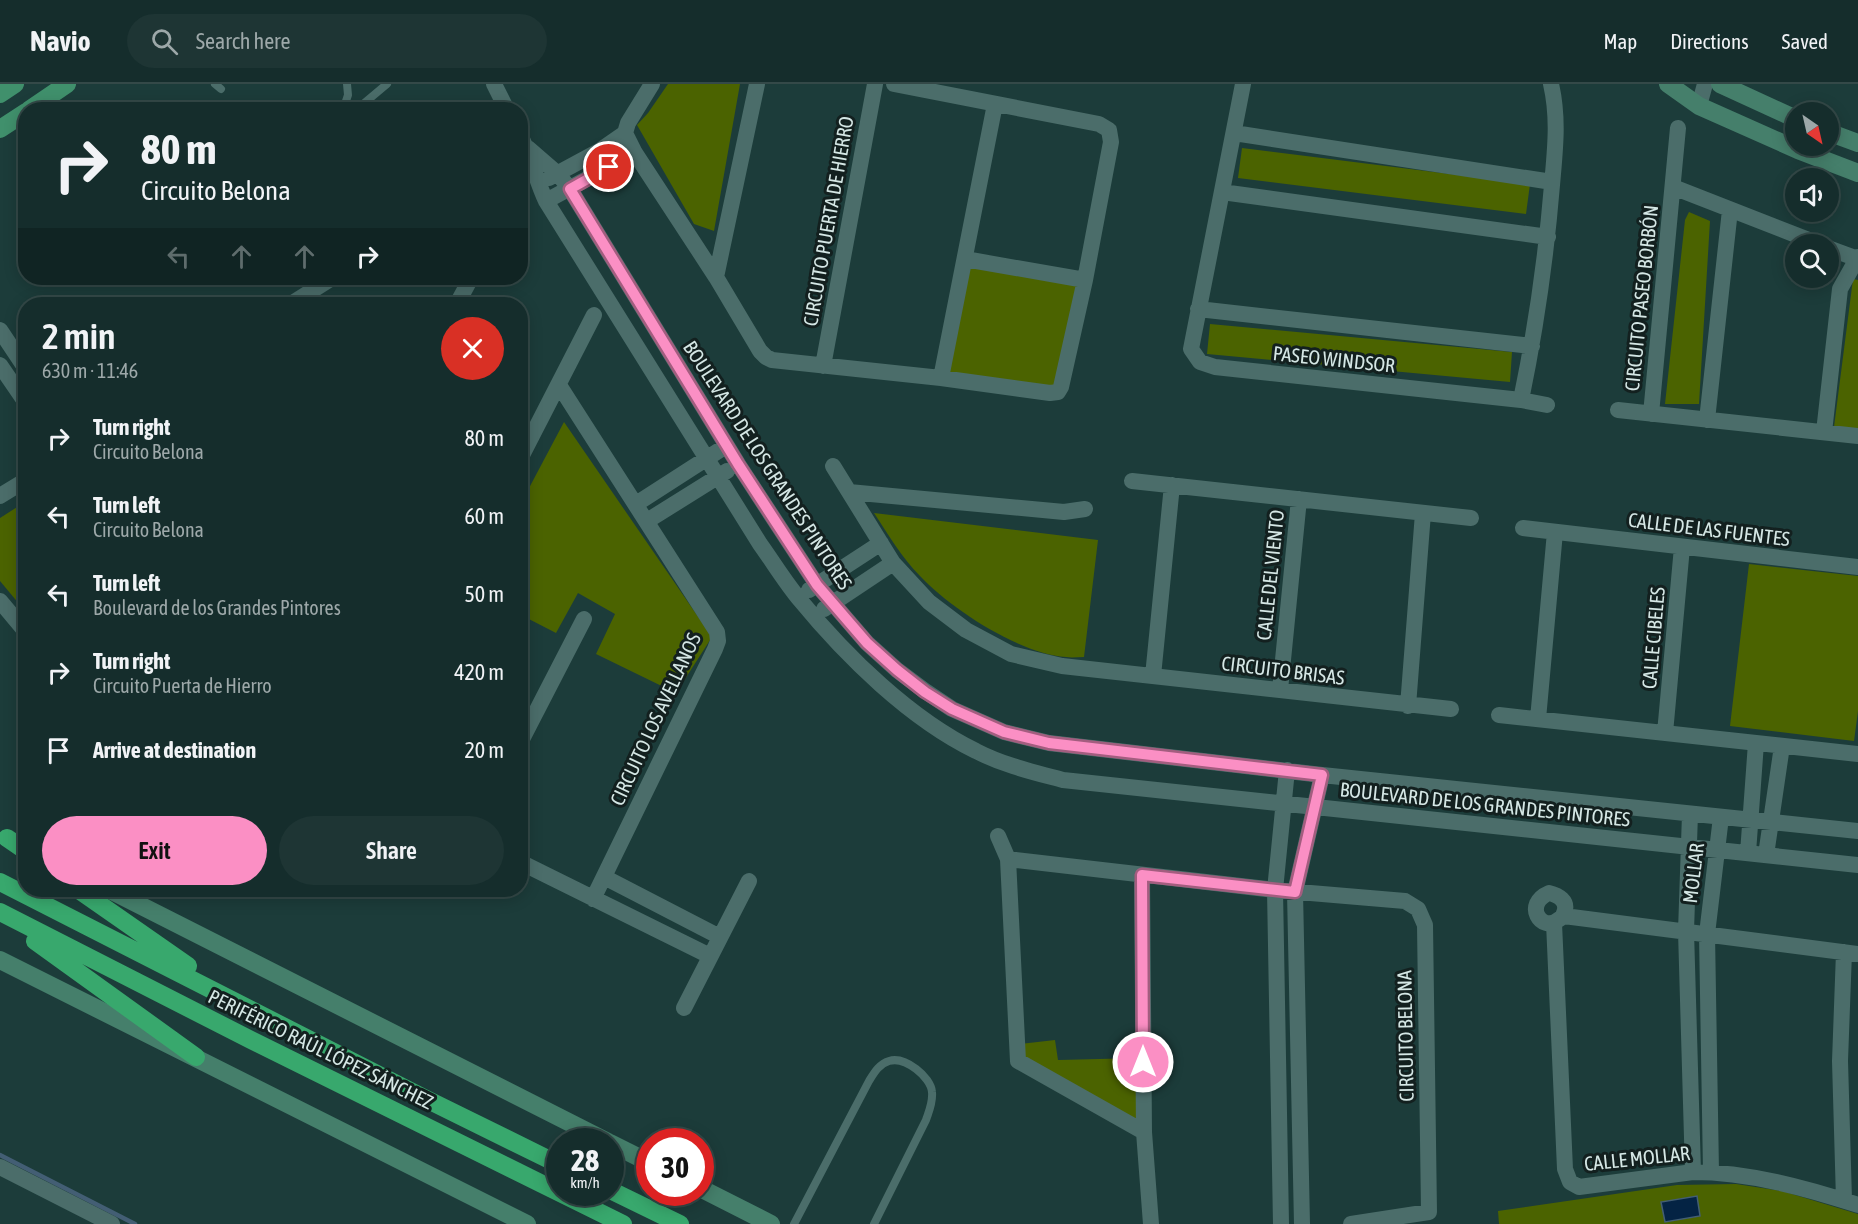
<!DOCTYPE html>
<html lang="en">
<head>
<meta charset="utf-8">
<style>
  :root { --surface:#152d2c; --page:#1e3534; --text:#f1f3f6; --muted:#9da8a9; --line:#344948; --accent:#fb8fc4 }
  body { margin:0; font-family:"Asap Condensed",sans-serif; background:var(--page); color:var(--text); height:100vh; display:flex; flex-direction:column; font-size:22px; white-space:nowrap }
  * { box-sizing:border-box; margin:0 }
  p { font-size:20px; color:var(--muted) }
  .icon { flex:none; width:33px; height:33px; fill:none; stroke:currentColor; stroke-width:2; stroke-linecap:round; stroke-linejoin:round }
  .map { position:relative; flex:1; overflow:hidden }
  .sheet { position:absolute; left:18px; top:213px; width:510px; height:600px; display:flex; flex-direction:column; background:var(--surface); border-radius:24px; box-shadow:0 3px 15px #0003,0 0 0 2px var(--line) }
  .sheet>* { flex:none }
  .banner { position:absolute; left:18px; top:18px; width:510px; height:183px; border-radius:24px; box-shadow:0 3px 15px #0003,0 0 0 2px var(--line); background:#152d2c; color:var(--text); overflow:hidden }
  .needle { width:39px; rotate:146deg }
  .buttons { position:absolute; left:1785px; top:18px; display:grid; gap:12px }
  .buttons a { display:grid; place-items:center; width:54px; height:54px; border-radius:50%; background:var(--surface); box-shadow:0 3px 15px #0003,0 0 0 2px var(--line); font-size:30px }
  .speed { position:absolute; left:546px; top:1044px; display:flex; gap:12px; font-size:30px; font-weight:700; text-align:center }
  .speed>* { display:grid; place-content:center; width:78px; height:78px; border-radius:50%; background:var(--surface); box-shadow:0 3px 15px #0003,0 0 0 2px var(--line); line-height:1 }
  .speed small { font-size:15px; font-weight:400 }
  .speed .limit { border:9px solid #d22; background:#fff; color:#111 }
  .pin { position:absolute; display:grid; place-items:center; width:51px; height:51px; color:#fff; margin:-26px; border:3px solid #fff; border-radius:50%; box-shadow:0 2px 6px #0007 }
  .me { position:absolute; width:66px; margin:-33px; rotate:0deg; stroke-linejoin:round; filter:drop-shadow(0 0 4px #0008) }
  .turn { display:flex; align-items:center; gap:21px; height:126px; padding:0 24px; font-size:27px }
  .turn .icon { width:78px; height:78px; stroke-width:2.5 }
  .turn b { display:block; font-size:42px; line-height:51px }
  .lanes { display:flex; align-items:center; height:57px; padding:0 24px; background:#0003; justify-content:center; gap:30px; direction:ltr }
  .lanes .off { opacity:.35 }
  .round { display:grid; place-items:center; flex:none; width:63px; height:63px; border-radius:32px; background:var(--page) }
  .headline { display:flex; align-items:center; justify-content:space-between; height:102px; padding:0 24px }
  h1 { font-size:36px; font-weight:600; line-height:45px }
  .action { display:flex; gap:12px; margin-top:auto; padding:12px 24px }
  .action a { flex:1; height:69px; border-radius:36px; background:var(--accent); color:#111; font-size:24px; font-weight:600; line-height:69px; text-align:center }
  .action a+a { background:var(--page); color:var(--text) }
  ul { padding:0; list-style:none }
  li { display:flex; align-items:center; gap:18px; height:78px; padding:0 24px }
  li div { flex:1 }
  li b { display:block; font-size:22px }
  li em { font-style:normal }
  header { display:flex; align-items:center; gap:36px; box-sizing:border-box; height:84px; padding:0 30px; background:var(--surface); border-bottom:2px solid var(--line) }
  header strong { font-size:28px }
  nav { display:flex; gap:33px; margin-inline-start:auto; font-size:21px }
  .search { width:420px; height:54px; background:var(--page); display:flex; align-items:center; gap:15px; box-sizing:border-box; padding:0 21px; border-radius:33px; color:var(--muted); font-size:22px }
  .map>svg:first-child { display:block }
</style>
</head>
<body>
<header>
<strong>Navio</strong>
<div class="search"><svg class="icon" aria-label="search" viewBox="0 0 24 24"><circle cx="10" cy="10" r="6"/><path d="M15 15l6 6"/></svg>Search here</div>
<nav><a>Map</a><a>Directions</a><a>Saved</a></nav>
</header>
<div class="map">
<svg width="1858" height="1140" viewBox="0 0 1858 1140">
  <rect width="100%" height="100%" fill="#1c3c3a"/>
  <path fill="#4b6300" d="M668 0H740L714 147 694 140 637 41 648 29Z
    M1242 64 1530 100 1526 130 1238 94Z
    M1689 128 1710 137 1699 320H1665L1685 136Z
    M968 181 1082 198 1056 306 946 290Z
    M1853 195 1858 196V346L1834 343Z
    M1210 240 1512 268 1510 298 1207 270Z
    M564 338 712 553 676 609 596 570 615 530 578 509 556 549 521 531 520 421Z
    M25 418V527L0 497V434Z
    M874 429 1098 456 1084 573C1078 573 1072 574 1066 573 1020 570 951 525 920 492 902 474 888 450 874 429Z
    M1749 480 1858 492V627L1854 657 1730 642Z
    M1055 956 1058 976 1140 974 1141 1043 1021 975 1020 960Z
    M1736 1100 1782 1107 1858 1130V1140H1499L1498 1127 1677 1101Z"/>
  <path fill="#042344" stroke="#435e74" stroke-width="1.5" d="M1697 1112 1700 1132 1665 1138 1661 1118Z"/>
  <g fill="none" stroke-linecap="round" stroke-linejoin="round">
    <path stroke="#435e74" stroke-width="4.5" d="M0 1071 135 1140"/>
    <path stroke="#4b6d6a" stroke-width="8" d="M215 0 221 5
      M343 26 348 11 347 0
      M356 26 387 0
      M794 1140 869 997C874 989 879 980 889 977 905 972 931 993 932 1008 933 1019 929 1027 926 1036L874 1140"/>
    <path stroke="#4b6d6a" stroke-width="16" d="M494 0 507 26
      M1243 0 1191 265 1200 278 1215 283 1521 316 1547 321
      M1699 22 1705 0
      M625 49 635 69 716 193 760 267 766 273 772 276 941 294 1050 309 1058 308 1061 303 1085 196 1111 58 1109 46 1099 40 894 0
      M1234 49 1552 98
      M520 51C531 72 536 96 546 117L760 460C773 478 785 498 800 516 846 572 910 635 976 667 1003 681 1033 688 1063 696L1858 781
      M528 64 558 90 570 105 738 380 817 501 867 559 897 586 925 607 952 625 1004 648 1049 659 1322 691 1858 747
      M549 94 599 67 625 49 628 39 652 0
      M1673 103 1819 160
      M1222 108 1548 153
      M546 117 635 69
      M1828 164 1858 175
      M965 175 1085 196
      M716 193 757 0
      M291 220 332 194
      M457 220 471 194
      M1198 225 1532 262
      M0 246 26 285
      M0 281 26 319
      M823 282 875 0
      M941 294 995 20
      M559 301 717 548 718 557 715 565 593 815
      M1521 316C1536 244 1546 174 1552 101 1555 66 1559 35 1551 0
      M1618 326 1858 352
      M1651 330 1678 44
      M1707 336 1730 126
      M1824 348 1840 205 1858 173
      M520 375 594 231
      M833 382 893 479 929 518 966 546 1011 570 1062 582 1451 625
      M1132 397 1471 434
      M849 408 1064 428 1085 425
      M0 412 26 396
      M636 420 726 362
      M647 437 727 387
      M1523 444 1858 483
      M809 506 881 459
      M0 517 26 548
      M824 525 893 479
      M1153 592 1172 401
      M1280 606 1299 415
      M1408 622 1423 429
      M1499 631 1858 670
      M1538 635 1555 448
      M1665 649 1682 463
      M520 659 584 535
      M1690 730 1686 847 1693 1088
      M998 752 1008 775 1018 977 1144 1048
      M1748 769 1756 659
      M1766 771 1782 662
      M1008 775 1275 806 1405 817 1418 825 1425 841 1429 1128 1351 1140
      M520 778 710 872
      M1142 791 1144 1048 1151 1140
      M604 793 720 853
      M1549 809C1558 811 1569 817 1564 829 1562 835 1563 832 1558 836 1541 849 1523 820 1549 809Z
      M1564 832 1858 870
      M1554 839 1565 1085 1570 1098 1579 1103 1693 1088C1748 1088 1806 1104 1858 1121
      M1844 868 1840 977 1844 1116
      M684 924 749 797
      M0 1083 112 1140
      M1711 1088 1707 850 1721 733
      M1281 1140 1275 806 1287 686
      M1302 1140 1295 808 1322 691"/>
    <path stroke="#457f6b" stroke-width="18" d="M1668 0 1699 22 1798 66 1858 89
      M1720 0 1796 35
      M1828 48 1858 59
      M110 806 608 1058
      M0 876 527 1140
      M610 1059 650 1079
      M700 1104 771 1140"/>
    <path stroke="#40906c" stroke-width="18" d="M0 10 15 0
      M29 26 67 0
      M0 45 26 28"/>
    <path stroke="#38a86d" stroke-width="18" d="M7 754 26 767
      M0 798 426 1015 560 1081
      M79 806 188 882
      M0 828 251 956 623 1140
      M35 857 196 973
      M610 1106 680 1140"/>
  </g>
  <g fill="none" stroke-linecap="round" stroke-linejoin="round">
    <defs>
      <path id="route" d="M609 83 570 105 738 380 817 501 867 559 897 586 925 608 952 625 1004 648 1049 659 1322 691 1295 808 1142 791 1143 978"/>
    </defs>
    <use href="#route" stroke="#a35d7f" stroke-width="15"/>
    <use href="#route" stroke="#fb8fc4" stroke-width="10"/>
  </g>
  <g text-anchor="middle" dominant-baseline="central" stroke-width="6" stroke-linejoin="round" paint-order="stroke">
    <g font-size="20" fill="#d5e7e5" stroke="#13201f">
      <text transform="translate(828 137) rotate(-80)">CIRCUITO PUERTA DE HIERRO</text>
      <text transform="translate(1641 214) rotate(-84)">CIRCUITO PASEO BORBÓN</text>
      <text transform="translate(1334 275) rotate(6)">PASEO WINDSOR</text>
      <text transform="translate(768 381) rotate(57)">BOULEVARD DE LOS GRANDES PINTORES</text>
      <text transform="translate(1709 445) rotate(7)">CALLE DE LAS FUENTES</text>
      <text transform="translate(1270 491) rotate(-84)">CALLE DEL VIENTO</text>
      <text transform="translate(1653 554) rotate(-85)">CALLE CIBELES</text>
      <text transform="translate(1283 586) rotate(7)">CIRCUITO BRISAS</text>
      <text transform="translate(655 635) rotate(-65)">CIRCUITO LOS AVELLANOS</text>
      <text transform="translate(1485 720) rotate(6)">BOULEVARD DE LOS GRANDES PINTORES</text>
      <text transform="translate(1693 789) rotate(-83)">MOLLAR</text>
      <text transform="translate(1405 952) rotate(-91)">CIRCUITO BELONA</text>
      <text transform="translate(321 965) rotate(26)">PERIFÉRICO RAÚL LÓPEZ SÁNCHEZ</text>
      <text transform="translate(1637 1074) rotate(-6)">CALLE MOLLAR</text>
    </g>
  </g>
</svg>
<div class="buttons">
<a><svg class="needle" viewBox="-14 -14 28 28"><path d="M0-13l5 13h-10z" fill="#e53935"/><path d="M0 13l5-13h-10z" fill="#9da8a9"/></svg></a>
<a><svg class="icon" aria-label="sound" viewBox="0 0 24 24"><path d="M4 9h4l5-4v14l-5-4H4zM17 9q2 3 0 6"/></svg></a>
<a><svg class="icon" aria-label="search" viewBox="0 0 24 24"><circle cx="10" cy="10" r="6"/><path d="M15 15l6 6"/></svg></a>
</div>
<div class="speed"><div>28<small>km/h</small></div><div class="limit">30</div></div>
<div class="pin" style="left:609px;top:83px;background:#d93025"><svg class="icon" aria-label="arrive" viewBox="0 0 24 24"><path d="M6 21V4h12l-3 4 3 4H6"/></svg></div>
<svg class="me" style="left:1143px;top:978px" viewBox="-20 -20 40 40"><circle r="17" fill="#fb8fc4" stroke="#fff" stroke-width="3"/><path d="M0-11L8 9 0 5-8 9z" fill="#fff"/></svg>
<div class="banner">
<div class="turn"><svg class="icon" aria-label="right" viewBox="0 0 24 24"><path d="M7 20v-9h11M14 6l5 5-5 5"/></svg><div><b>80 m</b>Circuito Belona</div></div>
<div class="lanes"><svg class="icon off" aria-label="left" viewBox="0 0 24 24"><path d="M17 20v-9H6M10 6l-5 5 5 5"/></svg><svg class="icon off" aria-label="ahead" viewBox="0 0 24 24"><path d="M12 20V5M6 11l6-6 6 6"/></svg><svg class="icon off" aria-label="ahead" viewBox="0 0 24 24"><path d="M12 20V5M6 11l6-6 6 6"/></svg><svg class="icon" aria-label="right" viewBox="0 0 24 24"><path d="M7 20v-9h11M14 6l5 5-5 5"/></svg></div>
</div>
<section class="sheet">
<div class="headline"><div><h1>2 min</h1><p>630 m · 11:46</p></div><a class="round" style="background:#d93025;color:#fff"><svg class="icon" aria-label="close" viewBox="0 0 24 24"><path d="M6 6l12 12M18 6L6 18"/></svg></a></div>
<ul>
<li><svg class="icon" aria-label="right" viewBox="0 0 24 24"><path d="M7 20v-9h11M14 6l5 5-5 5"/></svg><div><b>Turn right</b><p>Circuito Belona</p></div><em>80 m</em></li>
<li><svg class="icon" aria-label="left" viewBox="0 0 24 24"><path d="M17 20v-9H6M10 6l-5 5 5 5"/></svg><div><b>Turn left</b><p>Circuito Belona</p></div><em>60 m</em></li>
<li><svg class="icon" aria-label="left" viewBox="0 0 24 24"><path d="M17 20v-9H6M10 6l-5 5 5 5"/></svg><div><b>Turn left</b><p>Boulevard de los Grandes Pintores</p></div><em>50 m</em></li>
<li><svg class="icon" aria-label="right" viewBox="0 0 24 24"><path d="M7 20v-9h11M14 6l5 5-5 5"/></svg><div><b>Turn right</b><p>Circuito Puerta de Hierro</p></div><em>420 m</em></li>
<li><svg class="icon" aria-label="arrive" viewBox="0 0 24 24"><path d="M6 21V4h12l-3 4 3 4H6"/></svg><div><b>Arrive at destination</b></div><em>20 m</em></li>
</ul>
<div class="action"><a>Exit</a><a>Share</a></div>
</section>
</div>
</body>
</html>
